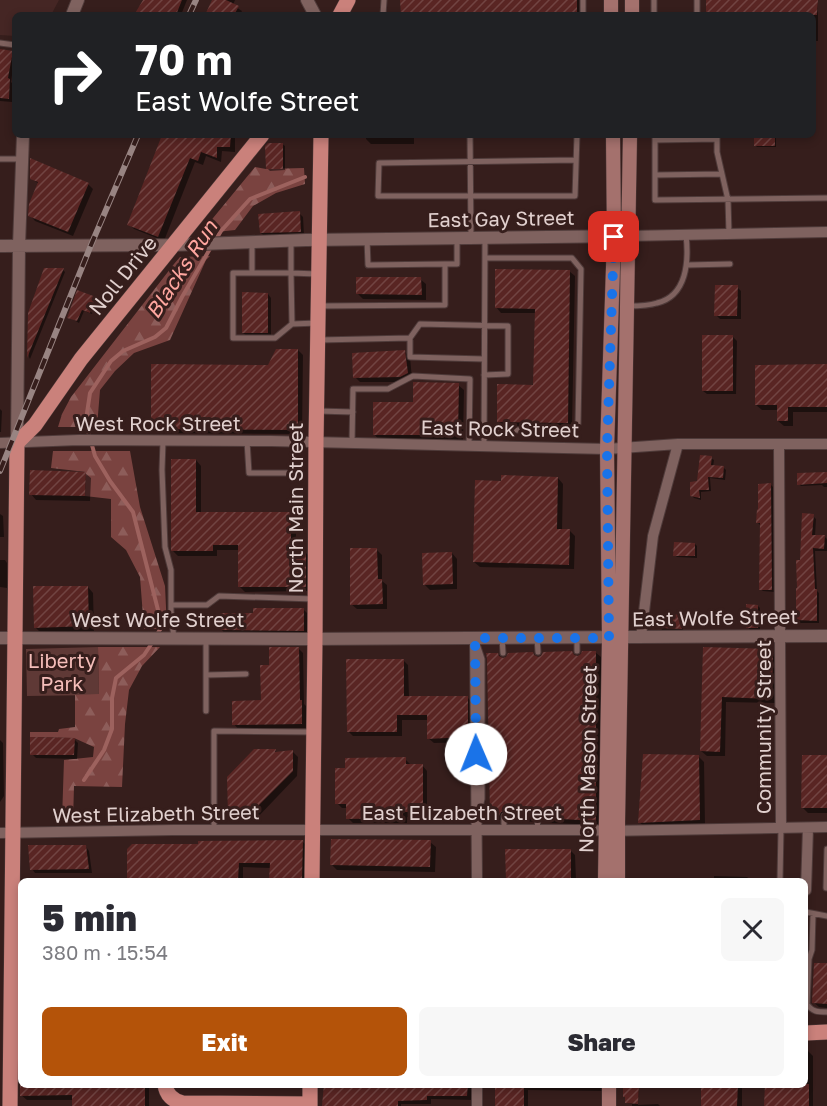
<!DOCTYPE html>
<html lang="en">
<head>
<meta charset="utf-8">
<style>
  :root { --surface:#fff; --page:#f7f7f7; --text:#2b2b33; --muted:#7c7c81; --accent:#b45309 }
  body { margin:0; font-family:"Golos Text",sans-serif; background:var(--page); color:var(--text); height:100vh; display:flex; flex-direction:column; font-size:22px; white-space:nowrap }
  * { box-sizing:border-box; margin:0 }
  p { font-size:20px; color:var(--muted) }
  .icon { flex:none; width:33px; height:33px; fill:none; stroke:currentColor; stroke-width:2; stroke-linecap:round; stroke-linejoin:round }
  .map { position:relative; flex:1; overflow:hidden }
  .drawer { position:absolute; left:18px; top:878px; width:790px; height:210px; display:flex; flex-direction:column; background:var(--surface); border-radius:9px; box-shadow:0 3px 9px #0003 }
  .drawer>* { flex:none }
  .guide { position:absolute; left:12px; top:12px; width:804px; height:126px; border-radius:9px; box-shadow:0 3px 9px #0003; background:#202124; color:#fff; overflow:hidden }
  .pin { position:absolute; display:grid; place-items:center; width:51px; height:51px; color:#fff; margin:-26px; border-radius:12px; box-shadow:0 3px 9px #0006 }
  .me { position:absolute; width:66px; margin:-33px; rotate:359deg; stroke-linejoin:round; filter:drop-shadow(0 0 4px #0008) }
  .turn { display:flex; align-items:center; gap:21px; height:126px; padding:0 24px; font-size:27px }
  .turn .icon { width:78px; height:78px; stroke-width:2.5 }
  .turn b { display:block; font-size:42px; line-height:51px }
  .round { display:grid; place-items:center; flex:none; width:63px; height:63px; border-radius:9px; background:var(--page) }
  .headline { display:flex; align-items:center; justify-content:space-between; height:102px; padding:0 24px }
  h1 { font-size:36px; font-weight:800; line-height:45px }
  .primary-button { display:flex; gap:12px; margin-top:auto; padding:12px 24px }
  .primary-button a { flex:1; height:69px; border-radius:9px; background:var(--accent); color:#fff; font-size:24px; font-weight:800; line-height:69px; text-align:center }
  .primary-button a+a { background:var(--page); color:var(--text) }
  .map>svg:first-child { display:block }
</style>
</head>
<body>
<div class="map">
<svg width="827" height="1106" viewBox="0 0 827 1106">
  <defs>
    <pattern id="forest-firs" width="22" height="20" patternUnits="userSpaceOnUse" patternTransform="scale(1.5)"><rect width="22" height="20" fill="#7a4340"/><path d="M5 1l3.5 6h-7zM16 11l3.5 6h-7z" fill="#8d5d5a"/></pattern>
    <pattern id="building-hatch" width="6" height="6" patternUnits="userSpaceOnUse" patternTransform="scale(1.5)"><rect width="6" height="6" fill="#592523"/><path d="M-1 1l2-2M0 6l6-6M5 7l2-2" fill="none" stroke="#714442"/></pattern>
  </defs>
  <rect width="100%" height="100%" fill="#361e1c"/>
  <path fill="#452624" d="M0 0H59L51 15H15V36L0 35Z"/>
  <path fill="#5f3936" d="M98 647 99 695 27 696 26 649Z"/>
  <path fill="url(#forest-firs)" d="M255 167 266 169 304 168 305 184 276 193 253 206 235 230 216 232 204 229Z
    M210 256 206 260 170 340 134 353 115 371 100 390 97 427H58L62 414 71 397 174 264 180 257Z
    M53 451H130L140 507 165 586 167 629H144L140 577 126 550 111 537V499L85 496 86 472 51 468Z
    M98 647H160L142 666 129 690 125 724 122 787 74 786 73 821 62 820 64 760 93 757 94 747 74 738 30 737V732H58L59 729 75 727V695L99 694Z"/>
  <path fill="#0007" d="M144 0H187L181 15H136Z
    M213 0H235L233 5 242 11 240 15H206Z
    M402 0H582V15H402Z
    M708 0H818V41H813V15H707Z
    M0 50 12 52 15 55 11 82 13 84 12 102 0 101Z
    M163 135H235V152L222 151 221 162 206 156 203 165 195 162 164 241 134 229 129 224Z
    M366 135H414V144H371L366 139Z
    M755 135H776V147H757L755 145Z
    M282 144 285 146V170L270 171 267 168Z
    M31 178 88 184 93 189 73 236 35 221 30 215 39 184Z
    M299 213 303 217 304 235 265 237 261 233Z
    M45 270H63L65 272 30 359 29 357V314Z
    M569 271 575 276 572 427 503 426 498 421 535 386 536 313H501L496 307Z
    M420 279 426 284V300L363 299 358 294Z
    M737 287 741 291V319H720L716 315Z
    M268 294 271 298V336H247L243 333Z
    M95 298 97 300 92 314 84 311 79 323 69 317Z
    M733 337 737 341 736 394H707L703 391Z
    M298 350 303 355 302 434 157 433 152 428Z
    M405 352 410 357 412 379 406 382H360L355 377Z
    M827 366V412H793V426H784L778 421V410H762L756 405Z
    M458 385 464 390 463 440H379L374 434 414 404Z
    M0 409 2 411 1 432H0Z
    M711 458 714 460 713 467 724 468 726 470 725 480 710 478 711 491 701 492V500L694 498 692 496Z
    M196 460 201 466V513H290L296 519V552H305L310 557V591L245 592 240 587V550H217V556H178L173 551Z
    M85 473 91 478 90 501 36 500 31 494Z
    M827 473V487H824L822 485 801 486 799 484Z
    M558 478 563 484 562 531H570L575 536 574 569 480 567 474 562 502 483Z
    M771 485 773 487 774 592 763 591 760 589V525L758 523Z
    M0 514 3 516 4 537H0Z
    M813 516 816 519 815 536H824L827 539V551H815L817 591 819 593V623H800L797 620Z
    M695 544 697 546V558L677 557 675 555Z
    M377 550 382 555V581L387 585V609H357L351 604Z
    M452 553 457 559V589L430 590 424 584Z
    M0 560H5L7 563V588L0 587Z
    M88 587 93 593 94 631 41 633 36 628Z
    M758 606 760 608V630H750L748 627Z
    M303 609 307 613V634H225L222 630 254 614Z
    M682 616 684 618 683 630H662L660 627Z
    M704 648 772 650 777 656V703L726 702 725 756H707L701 751Z
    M299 649 303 653 304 704 306 706V728L238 729 234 724 263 702 270 667Z
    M595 652 601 657V825L550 823 544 818 539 820 538 822 516 821 511 816 506 817 504 820H497L491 815 498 654 503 659 576 657Z
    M403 660 408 665 409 697H467L473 703 472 742 434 743 428 738V720H402V736H353L348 731Z
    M74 739 78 743 77 759 36 758 32 754Z
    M0 740 3 743 4 796 0 802Z
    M275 751 278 753 293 752 298 757 297 776 255 820H234L229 815Z
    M827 756V813H808L803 808Z
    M699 757 704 762 705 825 645 827 639 822Z
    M405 759 410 764 422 765 427 771V817H407V823H353L348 818V808H342L337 803Z
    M302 841 307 846V880H271V868L243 867V880H129V850Z
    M430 842 436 847 435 872 337 870 332 865Z
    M86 847 89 851 92 873H35L32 869Z
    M570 850 575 855 576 880H507V851Z
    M714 876 747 877 751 880H714Z
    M827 965V1008L819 1007 813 1002Z
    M806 1051H808L813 1056V1106H766L806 1084Z
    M21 1084H149V1106H74V1100H27L21 1095Z
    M325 1084H471V1100L431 1099V1104H401V1106H324Z
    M497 1084H603V1091L528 1090V1106H497Z
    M639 1084 638 1105 658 1104 660 1106H632V1104L627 1103V1097H624Z
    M702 1084H742V1106H702Z"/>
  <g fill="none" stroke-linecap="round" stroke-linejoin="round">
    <path stroke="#9d625e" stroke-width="4" d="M215 241 221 231 250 199 305 177
      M156 636 161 628 158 610 133 512 110 481 95 456 87 427V413L90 393 111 361 123 351 155 337 166 328 182 297 211 247
      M84 780 104 750 112 729V698L116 678 144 655 152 643"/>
  </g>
  <path fill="url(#building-hatch)" d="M143 0H182L176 15H134Z
    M212 0H226L239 6 234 15H205Z
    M400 0H577V15H401Z
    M706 0H818L817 15H706Z
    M0 49 13 51 8 78 10 79 9 99 0 98Z
    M162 135H231L230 147H217V158L201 152 198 161 190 158 158 237 127 225Z
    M754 135H775V146H754Z
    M268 143H283V169H266L265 146Z
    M30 158 89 183 68 232 28 216 29 204 38 182 30 179Z
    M300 211 301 232 260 233 258 214Z
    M44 268H64L27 358 28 313Z
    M495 269 570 270 568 423 497 422V384L533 385 535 309 495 308Z
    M356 277H421L422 295 356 294Z
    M715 285H738L737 316H714Z
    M77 290 96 297 90 313 82 310 77 321 67 318Z
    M242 292 268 293V333H242Z
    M702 335H733V391H702Z
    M276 349H298V430L151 429V364L268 365Z
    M405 350 408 373 400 377 353 378 352 353Z
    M827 364V407H788V421H777V405H755V365Z
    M413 382 459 383 458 435H373V402H413Z
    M700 455 712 456 711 465 724 466 723 478 708 477 709 490H699L700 498 690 496V482L697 481Z
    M171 459H196V512H291V551H306V587H238V545H213V551H171Z
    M30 470 86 472 85 496 29 495Z
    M827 472V483L797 485V473Z
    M501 475 558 477 557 529H570L569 565 473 562 475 480 501 481Z
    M771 483 772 590H759L760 523H756L757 509 758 510V484Z
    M802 513 814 514 812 535H825L824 549 813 548 815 589H817V621L796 620V588H797L796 560H800Z
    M674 542 695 543V556H673Z
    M350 548H377L378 579H382L383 604 350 605Z
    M452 552 453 584 423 585 422 553Z
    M33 586H88L89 626 34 628Z
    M746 604 758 605V628H746Z
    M253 608H304V631L220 630V613H253Z
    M659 613 683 615 682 629 659 628Z
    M269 647H299L300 700H302V724L232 725V701L261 700 260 665H269Z
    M703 647 773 649 772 699 722 697 720 752 700 751Z
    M572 651 574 655 578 656 581 654 582 651H596V821L543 818 541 814 538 813 534 815 533 817 509 816 508 813 505 811 501 812 499 816 490 815 487 659 486 653H498L499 656 503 658 506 657 508 653 533 652 534 655 538 657 541 656 543 652Z
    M346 659H404V696H468V737L427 739V715H397V732H347Z
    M30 737 75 738 74 755H30Z
    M254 749H276L275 752 293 750V771L249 815 228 816 227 777Z
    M643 754 699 755 700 820 638 823Z
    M802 755H827V808H801Z
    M406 757V764H423V812H403V818L346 819V804H335V768H345V758Z
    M331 839 431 840 430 867 330 865Z
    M303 840 302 880H269L270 863H239L238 880H127V849L132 844H198V841Z
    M28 845H86L89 869 30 870Z
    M505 849H571V880H506Z
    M814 963H827V1004L812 1003Z
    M20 1084H145V1106H72V1095L20 1096Z
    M324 1084H468L467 1096H427V1100L398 1101V1106H322Z
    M495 1084H524V1106H495Z
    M623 1084H639L638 1104 625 1103V1097H623Z
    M701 1084H738L737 1106H701Z
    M765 1084H809V1106H764Z"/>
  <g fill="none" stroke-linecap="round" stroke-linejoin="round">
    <defs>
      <path id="service" d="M583 0V15
        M654 0V15
        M383 15 384 0
        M697 15V0
        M0 43 15 45
        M470 135 471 238
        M655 135V200L827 198
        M717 135V152L728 200 729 234
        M655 140 717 139
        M0 159H22
        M576 160 379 163 378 196H575L577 135
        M655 175 722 174
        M252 243V273H291V241
        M445 264H457V240
        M687 265 730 264
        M252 273H233V338H275L292 324
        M319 306 445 305V264L368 265 367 239
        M628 306C638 306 648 306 657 303 687 296 689 261 686 235
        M317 323 292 324 291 273 317 274
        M410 338V357L484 359
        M319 340 410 338 420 324 508 326V374L484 375
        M318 411 353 412
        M484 430H569L578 424 581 269 572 258H485
        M163 441 162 470 165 547 171 570V611L174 639
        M247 441 249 473H296
        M352 442 353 389H388L413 376 470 379 469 446
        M484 445 485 239
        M171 605H207L219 596 314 599
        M502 638 503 653
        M537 638 538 652
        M577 638V651
        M478 647 482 659V799L480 807
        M206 675 246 674
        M206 711V639
        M504 829V816
        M214 830V731L311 732
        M537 830 538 818
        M780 880 781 828
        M826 888 827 849
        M806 912 827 916
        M813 914 812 950 809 959 807 1004C812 1012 818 1012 827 1012"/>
      <path id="minor" d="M627 236 827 232
        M0 443 79 440 271 441 607 449 678 444H827
        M779 445 781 828
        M641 637 653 536 678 444
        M475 638 477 880
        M0 833 173 830H593L605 831 827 827
        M806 890 808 828
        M477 1106V1084"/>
      <path id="tertiary" d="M307 0 315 15
        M72 15 78 0
        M0 246 173 245 306 240 627 236
        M17 443 19 246 23 135
        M0 638 305 639 827 636"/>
      <path id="secondary" d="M611 0V15
        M632 15V0
        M605 880 609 638 607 449 614 237 613 135
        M618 880V822L630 135
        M609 1106V1084"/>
      <path id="primary" d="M340 15 348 0
        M312 880 315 639 316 442 321 135
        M806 1033 827 1032
        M165 1084C166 1095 173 1101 183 1103L310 1104
        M310 1084V1106
        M10 1106 17 443 35 425 81 359 262 135"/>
    </defs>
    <use href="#service" stroke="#4f3b3a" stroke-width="7"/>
    <use href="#minor" stroke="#4f3b3a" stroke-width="12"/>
    <use href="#tertiary" stroke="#4f3b3a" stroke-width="14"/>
    <use href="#secondary" stroke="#4f3b3a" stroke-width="15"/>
    <use href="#primary" stroke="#4f3b3a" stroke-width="16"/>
    <use href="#service" stroke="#7f625f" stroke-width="5"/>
    <use href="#minor" stroke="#7f625f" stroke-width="10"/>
    <use href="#tertiary" stroke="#7f625f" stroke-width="12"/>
    <use href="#secondary" stroke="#a4716d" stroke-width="14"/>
    <use href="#primary" stroke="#ca817b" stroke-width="15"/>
    <defs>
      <path id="rail" d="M189 15 196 0
        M0 471 91 245 138 135"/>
    </defs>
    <use href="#rail" stroke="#988482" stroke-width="6"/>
    <use href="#rail" stroke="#361e1c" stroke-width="4" stroke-dasharray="11" stroke-linecap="butt"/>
  </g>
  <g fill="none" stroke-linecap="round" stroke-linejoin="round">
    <path stroke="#1a73e8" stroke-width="10" stroke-dasharray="0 18" d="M476 754 475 638H609L607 449 614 237"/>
  </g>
  <g text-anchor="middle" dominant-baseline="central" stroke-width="6" stroke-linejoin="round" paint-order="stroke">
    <g font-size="20" fill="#e1d0ce" stroke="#361e1c">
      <text transform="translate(501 218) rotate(-1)">East Gay Street</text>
      <text transform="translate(122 275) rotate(-51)">Noll Drive</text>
      <text x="158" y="423">West Rock Street</text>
      <text transform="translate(500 428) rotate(1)">East Rock Street</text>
      <text transform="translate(295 508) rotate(-90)">North Main Street</text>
      <text transform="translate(715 617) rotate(-1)">East Wolfe Street</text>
      <text x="158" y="619">West Wolfe Street</text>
      <text transform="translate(763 727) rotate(-90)">Community Street</text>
      <text transform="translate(587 759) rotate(-89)">North Mason Street</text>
      <text x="462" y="812">East Elizabeth Street</text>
      <text transform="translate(156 813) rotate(-1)">West Elizabeth Street</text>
    </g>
    <g font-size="20" fill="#f5beba" stroke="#361e1c">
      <text x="62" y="660">Liberty<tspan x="62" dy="23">Park</tspan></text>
    </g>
    <g font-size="21" font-style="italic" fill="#ffa69f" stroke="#361e1c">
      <text transform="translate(181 269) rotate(-57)">Blacks Run</text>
    </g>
  </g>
</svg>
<div class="pin" style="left:614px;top:237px;background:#d93025"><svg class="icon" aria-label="arrive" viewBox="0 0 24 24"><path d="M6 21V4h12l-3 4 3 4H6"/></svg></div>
<svg class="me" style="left:476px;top:754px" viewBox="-20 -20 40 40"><circle r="19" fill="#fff"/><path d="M0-13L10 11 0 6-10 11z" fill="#1a73e8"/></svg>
<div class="guide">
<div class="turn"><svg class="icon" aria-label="right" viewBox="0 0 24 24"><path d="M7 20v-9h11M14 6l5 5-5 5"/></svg><div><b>70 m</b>East Wolfe Street</div></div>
</div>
<section class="drawer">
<div class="headline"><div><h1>5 min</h1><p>380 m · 15:54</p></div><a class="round"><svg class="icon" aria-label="close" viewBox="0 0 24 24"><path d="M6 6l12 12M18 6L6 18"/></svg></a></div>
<div class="primary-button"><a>Exit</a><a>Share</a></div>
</section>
</div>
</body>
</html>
